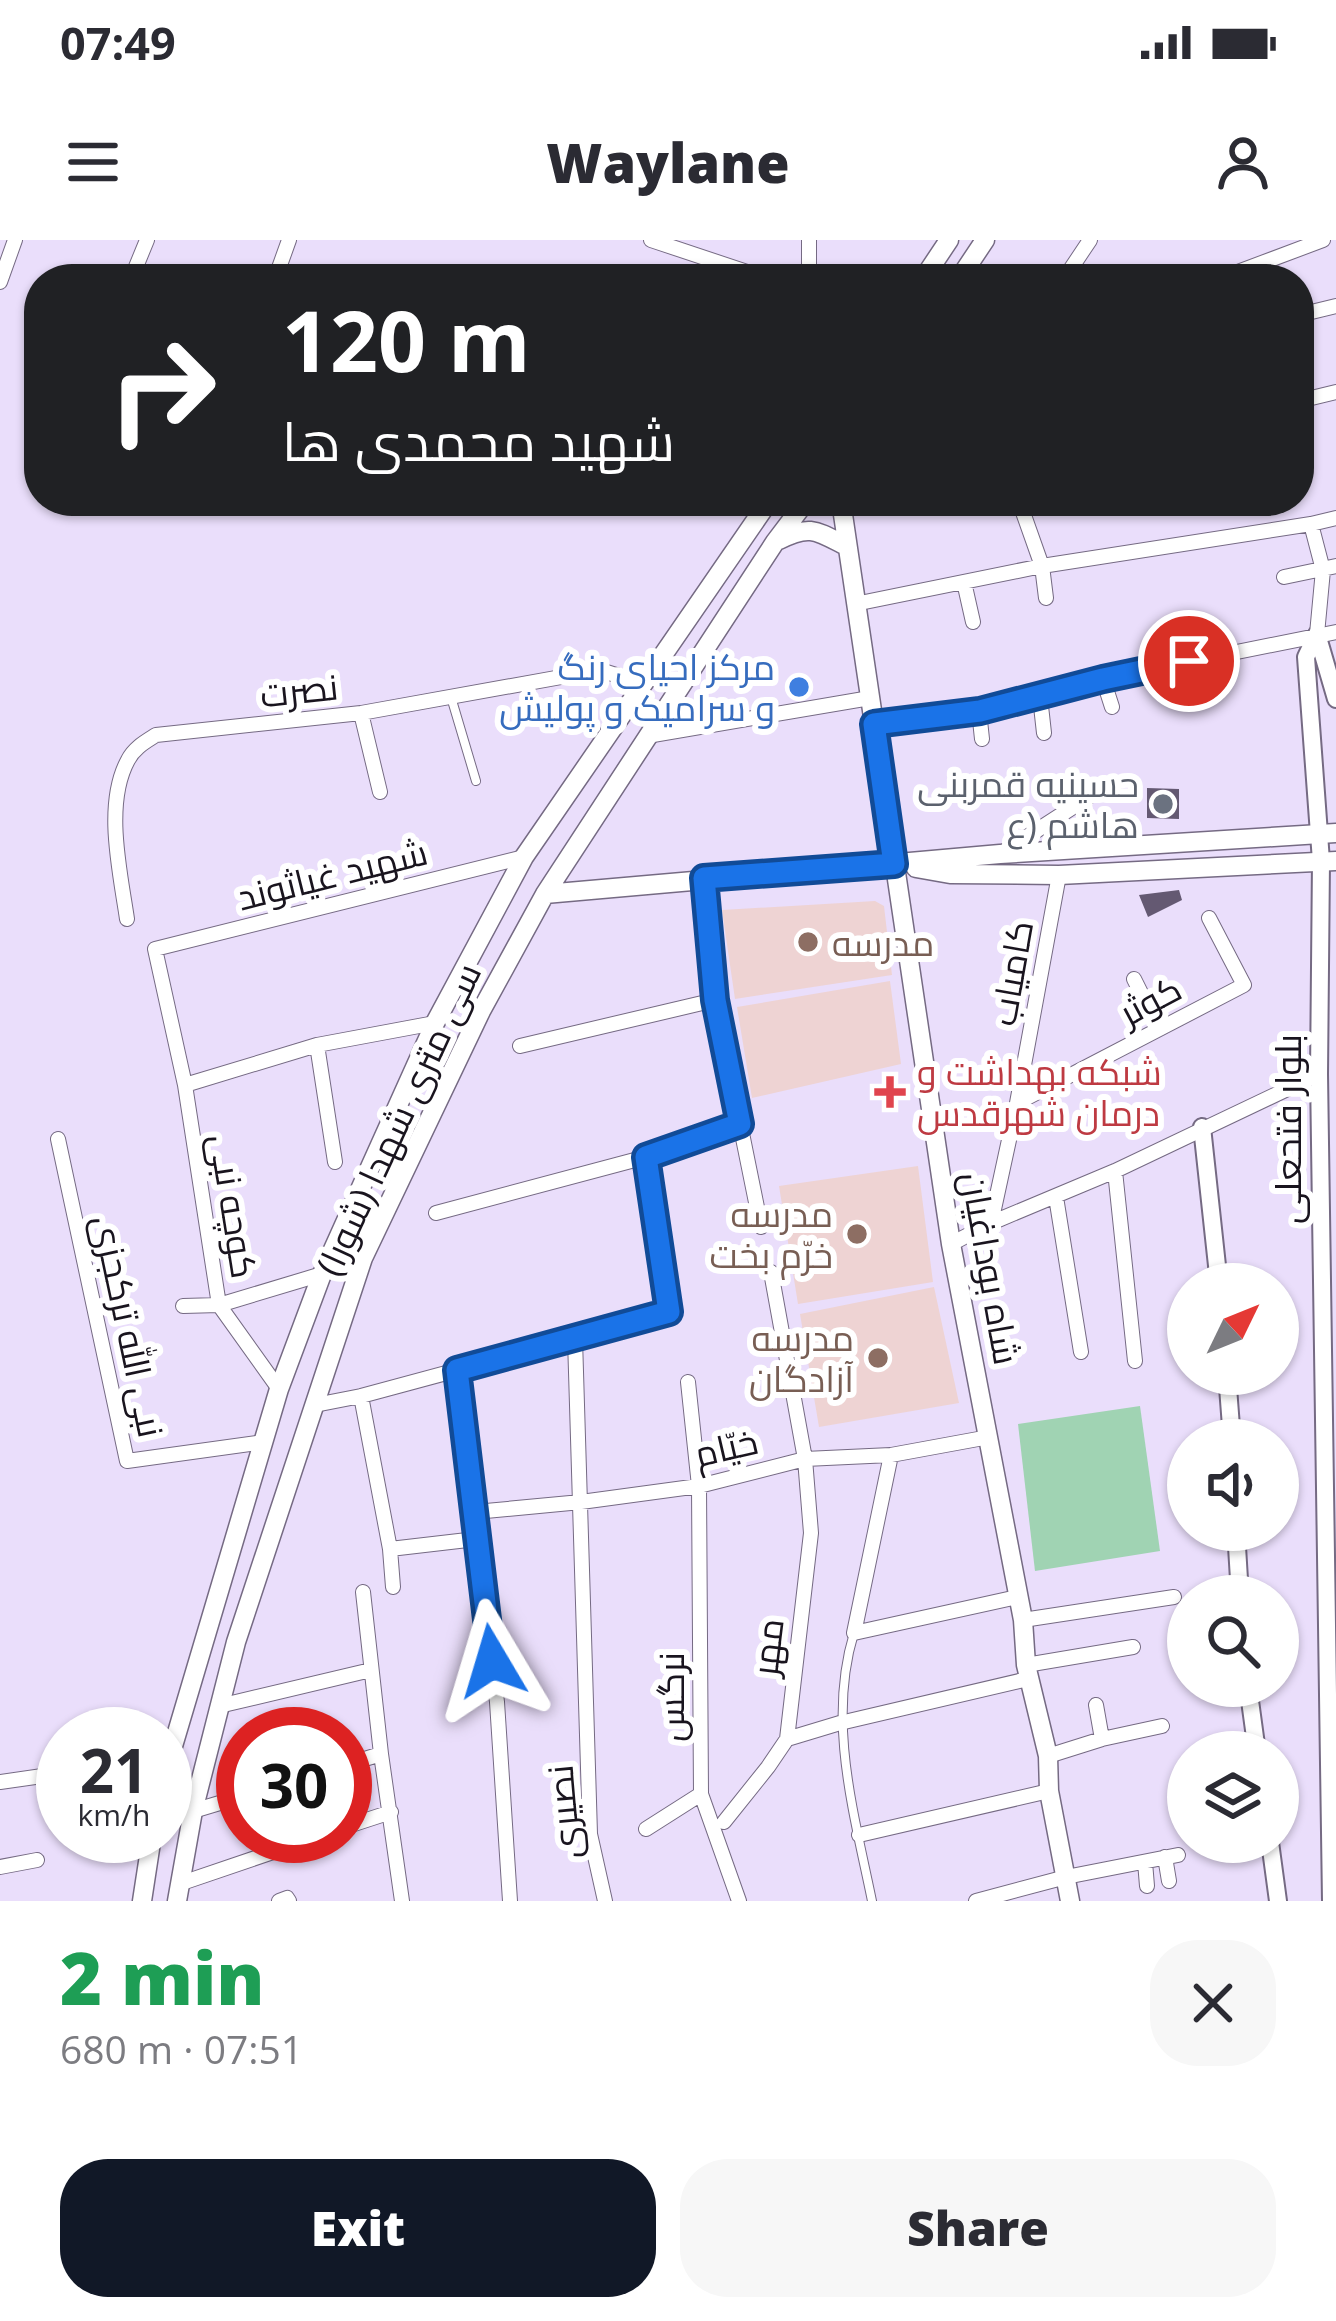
<!DOCTYPE html>
<html lang="en">
<head>
<meta charset="utf-8">
<style>
  :root { --surface:#fff; --page:#f7f7f7; --text:#2b2b33; --muted:#7c7c81; --accent:#111827 }
  body { margin:0; font-family:"Open Sans",Cairo,sans-serif; background:var(--page); color:var(--text); height:100vh; display:flex; flex-direction:column; font-size:45px; white-space:nowrap }
  * { box-sizing:border-box; margin:0 }
  p { font-size:39px; color:var(--muted) }
  .icon { flex:none; width:66px; height:66px; fill:none; stroke:currentColor; stroke-width:2; stroke-linecap:round; stroke-linejoin:round }
  .map { position:relative; height:1661px; overflow:hidden }
  .details { display:flex; flex-direction:column; background:var(--surface); flex:1 }
  .details>* { flex:none }
  .top-card { position:absolute; left:24px; top:24px; width:1290px; height:252px; border-radius:48px; box-shadow:0 3px 9px #0004; background:#202124; color:#fff; overflow:hidden }
  .needle { width:78px; rotate:47deg }
  .controls { position:absolute; left:1167px; top:1023px; display:grid; gap:24px }
  .controls a { display:grid; place-items:center; width:132px; height:132px; border-radius:50%; background:var(--surface); box-shadow:0 3px 9px #0004; font-size:60px }
  .speed { position:absolute; left:36px; top:1467px; display:flex; gap:24px; font-size:60px; font-weight:700; text-align:center }
  .speed>* { display:grid; place-content:center; width:156px; height:156px; border-radius:50%; background:var(--surface); box-shadow:0 3px 9px #0004; line-height:1 }
  .speed small { font-size:30px; font-weight:400 }
  .speed .limit { border:18px solid #d22; background:#fff; color:#111 }
  .pin { position:absolute; display:grid; place-items:center; width:102px; height:102px; color:#fff; margin:-51px; border:6px solid #fff; border-radius:50%; box-shadow:0 3px 12px #0007 }
  .me { position:absolute; width:132px; margin:-66px; rotate:353deg; stroke-linejoin:round; filter:drop-shadow(0 0 9px #0008) }
  .turn { display:flex; align-items:center; gap:42px; height:252px; padding:0 60px; font-size:54px }
  .turn .icon { width:156px; height:156px; stroke-width:2.5 }
  .turn b { display:block; font-size:84px; line-height:102px }
  .round { display:grid; place-items:center; flex:none; width:126px; height:126px; border-radius:48px; background:var(--page) }
  .head { display:flex; align-items:center; justify-content:space-between; height:204px; padding:0 60px }
  h1 { font-size:72px; font-weight:800; line-height:90px; color:#1e9e55 }
  .button { display:flex; gap:24px; margin-top:auto; padding:24px 60px }
  .button a { flex:1; height:138px; border-radius:48px; background:var(--accent); color:#fff; font-size:48px; font-weight:800; line-height:138px; text-align:center }
  .button a+a { background:var(--page); color:var(--text) }
  .status { display:flex; justify-content:space-between; align-items:center; height:84px; padding:0 60px; background:var(--surface); direction:ltr }
  .status svg { height:33px; fill:currentColor }
  header { display:flex; justify-content:space-between; align-items:center; height:156px; padding:0 60px; background:var(--surface); font-size:54px; font-weight:800 }
  .map>svg:first-child { display:block }
</style>
</head>
<body>
<div class="status"><b>07:49</b><svg viewBox="0 0 49 12"><path d="M0 12V9h3v3zM5 12V6h3v6zM10 12V3h3v9zM15 12V0h3v12zM26 1h20v11H26zM47 4h2v5h-2z"/></svg></div>
<header><svg class="icon" aria-label="menu" viewBox="0 0 24 24"><path d="M4 6h16M4 12h16M4 18h16"/></svg>Waylane<svg class="icon" aria-label="person" viewBox="0 0 24 24"><circle cx="12" cy="8" r="4"/><path d="M4 21q1-7 8-7t8 7"/></svg></header>
<div class="map">
<svg width="1336" height="1661" viewBox="0 0 1336 1661">
  <rect width="100%" height="100%" fill="#eadefb"/>
  <path fill="#eed3d3" d="M875 661 884 666 892 735 735 759 722 670Z
    M890 741 901 824 752 858 737 767Z
    M918 926 933 1042 798 1064 779 946Z
    M934 1047 959 1163 819 1187 800 1074Z"/>
  <path fill="#a0d3b3" d="M1140 1166 1160 1311 1035 1331 1018 1184Z"/>
  <path fill="#645972" d="M1147 548 1179 549V579L1147 578Z
    M1179 650 1182 660 1148 677 1139 655Z"/>
  <g fill="none" stroke-linecap="round" stroke-linejoin="round">
    <defs>
      <path id="service" d="M451 457 476 541
        M854 1393C827 1481 854 1573 872 1661"/>
      <path id="minor" d="M651 0 768 39
        M131 39 147 0
        M275 39 289 0
        M809 39V0
        M1064 39 1090 0
        M1219 39 1323 0
        M0 42 15 0
        M1299 75 1336 66
        M1299 161 1336 152
        M1019 261 1042 326 1046 358
        M1311 284 1323 330 1317 394
        M1284 337 1336 326
        M964 342 973 382
        M855 364 1042 326 1311 284 1336 278
        M1103 439 1112 467
        M1040 457 1044 493
        M979 471 982 499
        M361 473 380 552
        M874 485 979 471 1103 439 1336 392
        M647 496 870 458
        M1005 611 1087 558
        M704 638 715 760 761 987
        M127 679C120 631 104 564 128 520 134 508 145 502 156 495L361 473 600 430 619 436 636 453
        M1134 739 1159 789
        M317 805 335 922
        M520 806 715 760
        M185 845 317 805 435 783
        M1017 863 1244 745 1209 678
        M58 899 127 1221 264 1202
        M1115 931 1135 1121
        M1056 957 1081 1112
        M436 973 646 917 740 884
        M991 983 1017 863 1059 635
        M951 1004 991 983 1115 931 1319 834
        M183 1066 219 1065 322 1034
        M575 1099 590 1594 605 1661
        M457 1130 497 1462 510 1661
        M688 1142 699 1246 701 1554 739 1661
        M279 1149 219 1065 185 845 155 709 524 617
        M361 1156 390 1309 393 1347
        M315 1165 361 1156 669 1073 646 917
        M891 1215 854 1393 1017 1357
        M475 1272 581 1262 699 1246 805 1219 891 1215 989 1197
        M390 1309 476 1299
        M363 1352 381 1514 402 1661
        M1023 1380 1174 1357
        M1026 1425 1133 1407
        M1096 1465 1102 1499
        M219 1466 371 1430
        M787 1499 840 1483 1028 1439
        M1048 1516 1102 1499 1162 1486
        M345 1525 381 1514
        M0 1542 63 1533
        M193 1571 243 1556
        M724 1582 768 1527 787 1499 811 1293 805 1219 771 1032
        M345 1587 391 1572
        M646 1589 701 1554
        M859 1595 1049 1551
        M1165 1617 1169 1641
        M1145 1622 1147 1646
        M0 1627 37 1620
        M179 1644 320 1596
        M279 1661 287 1658 289 1661
        M976 1661 1066 1637 1178 1615"/>
      <path id="tertiary" d="M1317 394 1306 417 1321 621 1319 834 1331 1661
        M1317 394 1336 459
        M1202 887 1219 1044
        M1227 1134 1232 1200
        M1236 1290 1240 1356
        M1248 1446 1257 1512
        M1270 1602 1278 1661"/>
      <path id="secondary" d="M923 39 949 0
        M959 39 985 0
        M841 261 951 1004 1023 1380 1026 1425 1048 1516 1049 1551 1070 1661
        M779 300C810 284 817 291 846 306
        M916 628 950 634 1059 635 1336 621
        M545 654 1000 614 1336 593
        M165 1533 279 1149 322 1034 435 783 524 617 769 261
        M142 1661 152 1596
        M177 1661 193 1571 236 1402 363 1018 481 771 545 654 775 302 806 261"/>
    </defs>
    <use href="#service" stroke="#756a83" stroke-width="10"/>
    <use href="#minor" stroke="#756a83" stroke-width="16"/>
    <use href="#tertiary" stroke="#756a83" stroke-width="20"/>
    <use href="#secondary" stroke="#756a83" stroke-width="21"/>
    <use href="#service" stroke="#fff" stroke-width="8"/>
    <use href="#minor" stroke="#fff" stroke-width="14"/>
    <use href="#tertiary" stroke="#fff" stroke-width="16"/>
    <use href="#secondary" stroke="#fff" stroke-width="18"/>
  </g>
  <g fill="none" stroke-linecap="round" stroke-linejoin="round">
    <defs>
      <path id="route" d="M492 1421 457 1130 669 1072 646 917 740 884 715 760 704 638 894 624 874 484 980 471 1103 439 1189 421"/>
    </defs>
    <use href="#route" stroke="#114b97" stroke-width="30"/>
    <use href="#route" stroke="#1a73e8" stroke-width="21"/>
  </g>
  <circle fill="#3f7fe0" stroke="#fff" stroke-width="4.5" cx="799" cy="447" r="12"/>
  <circle fill="#6b7280" stroke="#fff" stroke-width="4.5" cx="1163" cy="564" r="12"/>
  <g fill="#8d6e63" stroke="#fff" stroke-width="4.5">
    <circle cx="808" cy="702" r="12"/>
    <circle cx="857" cy="994" r="12"/>
    <circle cx="878" cy="1118" r="12"/>
  </g>
  <path fill="#e0444e" stroke="#fff" stroke-width="4.5" d="M884 834h12v12h12v12h-12v12h-12v-12h-12v-12h12z"/>
  <g text-anchor="middle" dominant-baseline="central" stroke-width="12" stroke-linejoin="round" paint-order="stroke">
    <g font-size="36" fill="#366cbe" stroke="#fff" text-anchor="end">
      <text x="775" y="426">مرکز احیای رنگ<tspan x="775" dy="41">و سرامیک و پولیش</tspan></text>
    </g>
    <g font-size="36" fill="#19141e" stroke="#fff">
      <text transform="translate(299 450) rotate(-6)">نصرت</text>
      <text transform="translate(332 634) rotate(-14)">شهید غیاثوند</text>
      <text transform="translate(1011 733) rotate(-80)">کامیاب</text>
      <text transform="translate(1150 760) rotate(-28)">کوثر</text>
      <text transform="translate(398 879) rotate(-65)">سی متری شهدا (شورا)</text>
      <text transform="translate(1287 889) rotate(-90)">بلوار فتحعلی</text>
      <text transform="translate(234 966) rotate(81)">کوچه نبی</text>
      <text transform="translate(991 1028) rotate(80)">شاه بوداغیان</text>
      <text transform="translate(129 1086) rotate(78)">نبی الله ترکجزی</text>
      <text transform="translate(726 1207) rotate(-13)">خیّام</text>
      <text transform="translate(767 1407) rotate(-83)">مهر</text>
      <text transform="translate(670 1457) rotate(-90)">نرگس</text>
      <text transform="translate(563 1572) rotate(-95)">نصیری</text>
    </g>
    <g font-size="36" fill="#5b616d" stroke="#fff" text-anchor="end">
      <text x="1139" y="543">حسینیه قمربنی<tspan x="1139" dy="41">هاشم (ع</tspan></text>
    </g>
    <g font-size="36" fill="#785e54" stroke="#fff" text-anchor="end">
      <text x="832" y="702" text-anchor="start">مدرسه</text>
      <text x="833" y="973">مدرسه<tspan x="833" dy="41">خرّم بخت</tspan></text>
      <text x="854" y="1097">مدرسه<tspan x="854" dy="41">آزادگان</tspan></text>
    </g>
    <g font-size="36" fill="#be3a42" stroke="#fff" text-anchor="start">
      <text x="917" y="831">شبکه بهداشت و<tspan x="917" dy="41">درمان شهرقدس</tspan></text>
    </g>
  </g>
</svg>
<div class="controls">
<a><svg class="needle" viewBox="-14 -14 28 28"><path d="M0-13l5 13h-10z" fill="#e53935"/><path d="M0 13l5-13h-10z" fill="#7c7c81"/></svg></a>
<a><svg class="icon" aria-label="sound" viewBox="0 0 24 24"><path d="M4 9h4l5-4v14l-5-4H4zM17 9q2 3 0 6"/></svg></a>
<a><svg class="icon" aria-label="search" viewBox="0 0 24 24"><circle cx="10" cy="10" r="6"/><path d="M15 15l6 6"/></svg></a>
<a><svg class="icon" aria-label="layers" viewBox="0 0 24 24"><path d="M12 4l9 5-9 5-9-5zM3 14l9 5 9-5"/></svg></a>
</div>
<div class="speed"><div>21<small>km/h</small></div><div class="limit">30</div></div>
<div class="pin" style="left:1189px;top:421px;background:#d93025"><svg class="icon" aria-label="arrive" viewBox="0 0 24 24"><path d="M6 21V4h12l-3 4 3 4H6"/></svg></div>
<svg class="me" style="left:492px;top:1421px" viewBox="-20 -20 40 40"><path d="M0-17L14 15 0 8-14 15z" fill="#1a73e8" stroke="#fff" stroke-width="4"/></svg>
<div class="top-card">
<div class="turn"><svg class="icon" aria-label="right" viewBox="0 0 24 24"><path d="M7 20v-9h11M14 6l5 5-5 5"/></svg><div><b>120 m</b>شهید محمدی ها</div></div>
</div>
</div>
<section class="details">
<div class="head"><div><h1>2 min</h1><p>680 m · 07:51</p></div><a class="round"><svg class="icon" aria-label="close" viewBox="0 0 24 24"><path d="M6 6l12 12M18 6L6 18"/></svg></a></div>
<div class="button"><a>Exit</a><a>Share</a></div>
</section>
</body>
</html>
